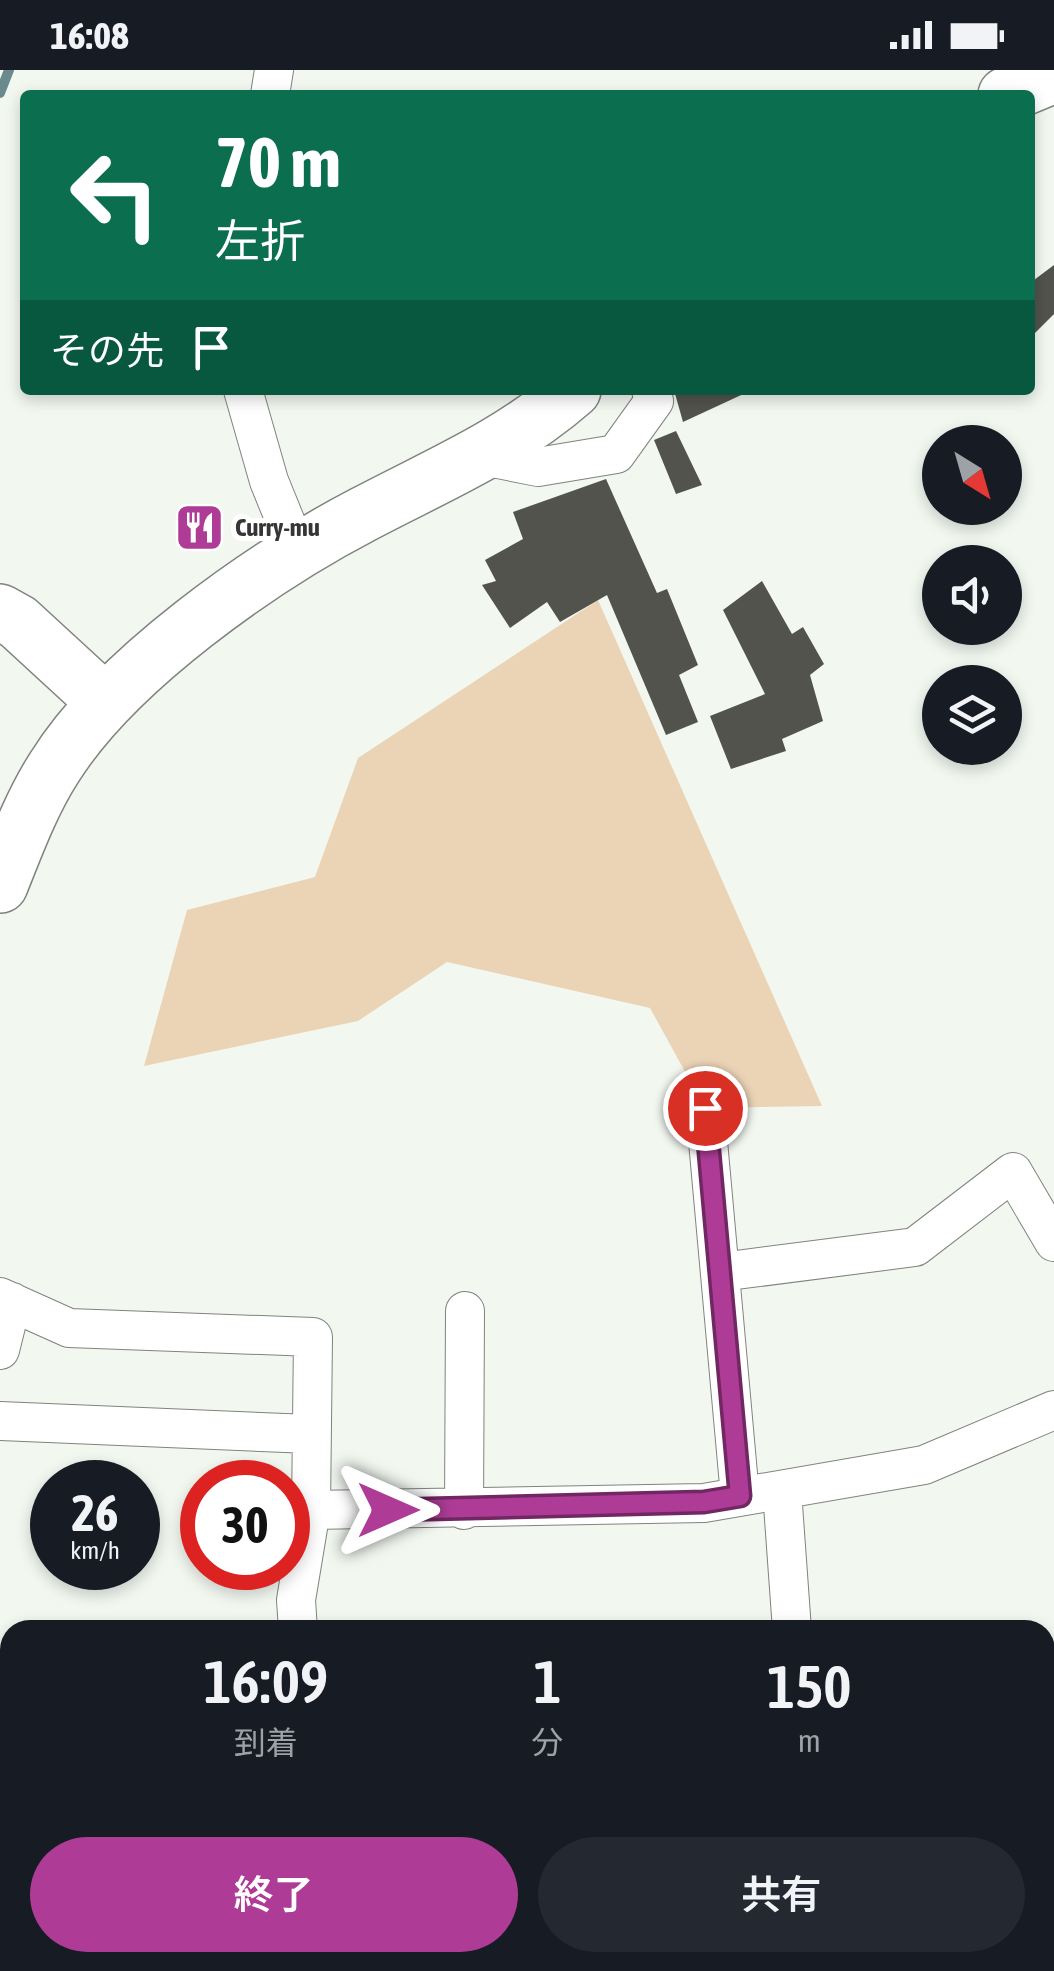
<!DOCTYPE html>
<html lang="ja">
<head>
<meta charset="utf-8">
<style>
  :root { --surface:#171b24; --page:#242831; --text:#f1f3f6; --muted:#9ea1a6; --accent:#ae3c97 }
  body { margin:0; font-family:"Asap Condensed","Noto Sans JP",sans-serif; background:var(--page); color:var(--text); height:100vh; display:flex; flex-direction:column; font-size:38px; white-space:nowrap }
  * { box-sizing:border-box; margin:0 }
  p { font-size:32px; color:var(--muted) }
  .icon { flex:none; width:55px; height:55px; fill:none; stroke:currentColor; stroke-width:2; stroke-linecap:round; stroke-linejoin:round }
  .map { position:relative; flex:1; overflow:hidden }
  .drawer { position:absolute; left:0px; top:1550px; width:1055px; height:352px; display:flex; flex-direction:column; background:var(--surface); border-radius:30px 30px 0 0; box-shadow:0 5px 15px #0003 }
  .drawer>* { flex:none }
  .top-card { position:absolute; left:20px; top:20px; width:1015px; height:305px; border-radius:10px; box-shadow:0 5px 15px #0003; background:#0b6e4f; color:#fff; overflow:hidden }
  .needle { width:65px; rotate:143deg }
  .controls { position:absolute; left:922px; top:355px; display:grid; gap:20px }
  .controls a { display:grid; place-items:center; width:100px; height:100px; border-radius:50%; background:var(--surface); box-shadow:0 5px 15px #0003; font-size:50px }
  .speed { position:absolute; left:30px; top:1390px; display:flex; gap:20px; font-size:50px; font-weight:700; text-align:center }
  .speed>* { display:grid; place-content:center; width:130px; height:130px; border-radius:50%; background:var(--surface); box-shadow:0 5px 15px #0003; line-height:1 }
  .speed small { font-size:25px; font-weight:400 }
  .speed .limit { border:15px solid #d22; background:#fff; color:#111 }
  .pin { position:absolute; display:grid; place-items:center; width:85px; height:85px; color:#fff; margin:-42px; border:5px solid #fff; border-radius:50%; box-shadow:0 2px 10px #0007 }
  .me { position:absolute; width:110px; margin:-55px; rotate:90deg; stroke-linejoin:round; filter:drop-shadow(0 0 8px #0008) }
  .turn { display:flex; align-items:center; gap:35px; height:210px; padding:0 30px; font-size:45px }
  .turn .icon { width:130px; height:130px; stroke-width:2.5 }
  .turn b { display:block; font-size:70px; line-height:85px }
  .then { display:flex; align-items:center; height:95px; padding:0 30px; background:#0003; gap:20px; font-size:38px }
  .eta { display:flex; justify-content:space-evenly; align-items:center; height:170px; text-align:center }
  .eta b { font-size:60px; font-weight:600; line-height:70px }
  .cta { display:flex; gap:20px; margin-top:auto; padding:20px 30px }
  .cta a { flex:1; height:115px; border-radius:60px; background:var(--accent); color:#fff; font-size:40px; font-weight:600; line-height:115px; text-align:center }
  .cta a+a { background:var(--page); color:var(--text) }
  .status { display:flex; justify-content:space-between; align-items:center; height:70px; padding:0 50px; background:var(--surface); direction:ltr }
  .status svg { height:28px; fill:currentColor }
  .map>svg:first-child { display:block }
</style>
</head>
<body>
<div class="status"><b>16:08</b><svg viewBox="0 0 49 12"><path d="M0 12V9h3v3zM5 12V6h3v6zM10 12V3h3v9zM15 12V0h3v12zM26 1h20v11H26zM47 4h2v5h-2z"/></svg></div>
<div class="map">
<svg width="1054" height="1901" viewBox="0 0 1054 1901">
  <rect width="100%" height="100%" fill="#f2f7f0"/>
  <path fill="#ebd4b6" d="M598 530 822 1036 705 1038 650 938 447 892 358 951 144 996 187 840 315 807 358 688Z"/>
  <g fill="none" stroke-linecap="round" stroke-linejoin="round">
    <path stroke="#6a8a8d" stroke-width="10" d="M0 23 9 0"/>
  </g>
  <path fill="#53534d" d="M1054 195V244L1030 268V213Z
    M674 320H752L683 352Z
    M676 361 702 415 676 424 654 370Z
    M606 409 657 523 667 519 698 595 679 605 698 652 666 665 607 525 560 552 547 532 510 558 482 515 496 511 485 490 523 469 513 442Z
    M762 511 792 564 803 557 824 594 810 605 823 651 782 669 786 681 731 699 710 646 765 624 723 540Z"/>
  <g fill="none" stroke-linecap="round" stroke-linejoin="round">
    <defs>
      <path id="lane" d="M495 1901 530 1892"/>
      <path id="street" d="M270 25 274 0
        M243 320 269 411 297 480
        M483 386 538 397 616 384 654 331 651 320
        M705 1038 740 1426
        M721 1202 915 1177 1013 1102 1054 1172
        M0 1227 69 1258 313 1267 311 1440 296 1530 298 1560
        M0 1280 12 1232
        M0 1351 310 1364
        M782 1421 792 1560
        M311 1440 704 1433 924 1395 1054 1340
        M464 1440 465 1241
        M0 1730 10 1733
        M389 1892 397 1901
        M878 1892 881 1901
        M191 1901 196 1892"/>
      <path id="secondary" d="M1006 25 1054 5
        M0 542 18 552 105 632
        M0 815C16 775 31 734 54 698 115 600 262 497 364 444 438 405 509 376 573 320"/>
    </defs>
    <use href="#lane" stroke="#7f847e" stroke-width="22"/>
    <use href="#street" stroke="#7f847e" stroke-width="40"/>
    <use href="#secondary" stroke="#7f847e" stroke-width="58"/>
    <use href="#lane" stroke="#fff" stroke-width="20"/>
    <use href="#street" stroke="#fff" stroke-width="38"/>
    <use href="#secondary" stroke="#fff" stroke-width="55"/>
  </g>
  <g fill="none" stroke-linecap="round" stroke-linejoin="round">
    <defs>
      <path id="route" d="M388 1440 704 1432 740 1426 705 1038"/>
    </defs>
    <use href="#route" stroke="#712762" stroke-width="25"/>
    <use href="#route" stroke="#ae3c97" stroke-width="18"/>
  </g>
  <defs>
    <symbol id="restaurant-square" viewBox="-11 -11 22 22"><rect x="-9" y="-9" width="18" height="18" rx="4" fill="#ae3c97" stroke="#fff"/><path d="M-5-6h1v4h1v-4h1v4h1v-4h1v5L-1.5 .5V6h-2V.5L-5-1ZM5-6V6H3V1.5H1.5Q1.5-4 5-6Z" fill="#fff"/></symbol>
  </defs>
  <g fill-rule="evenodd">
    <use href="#restaurant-square" x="172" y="430" width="55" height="55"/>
  </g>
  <g text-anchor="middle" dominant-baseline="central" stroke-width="10" stroke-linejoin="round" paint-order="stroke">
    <g font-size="25" font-weight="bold" fill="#363735" stroke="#fff" text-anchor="start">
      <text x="235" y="457">Curry-mu</text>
    </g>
  </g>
</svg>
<div class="controls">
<a><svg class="needle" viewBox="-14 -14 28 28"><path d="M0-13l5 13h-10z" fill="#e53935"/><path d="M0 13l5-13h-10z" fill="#9ea1a6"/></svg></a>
<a><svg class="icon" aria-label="sound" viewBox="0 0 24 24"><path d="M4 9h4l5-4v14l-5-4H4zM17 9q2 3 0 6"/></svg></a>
<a><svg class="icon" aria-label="layers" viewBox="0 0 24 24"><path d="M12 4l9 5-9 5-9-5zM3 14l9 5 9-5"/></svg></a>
</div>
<div class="speed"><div>26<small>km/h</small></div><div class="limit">30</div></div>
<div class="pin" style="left:705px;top:1038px;background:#d93025"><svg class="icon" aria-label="arrive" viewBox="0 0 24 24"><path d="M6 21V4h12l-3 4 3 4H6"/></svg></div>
<svg class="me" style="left:388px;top:1440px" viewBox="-20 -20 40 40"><path d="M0-17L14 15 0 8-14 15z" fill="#ae3c97" stroke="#fff" stroke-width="4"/></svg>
<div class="top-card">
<div class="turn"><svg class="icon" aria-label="left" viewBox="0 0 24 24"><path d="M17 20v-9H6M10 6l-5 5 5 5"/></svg><div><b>70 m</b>左折</div></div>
<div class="then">その先<svg class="icon" aria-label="arrive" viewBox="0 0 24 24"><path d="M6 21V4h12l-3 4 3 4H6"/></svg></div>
</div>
<section class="drawer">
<div class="eta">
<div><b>16:09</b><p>到着</p></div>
<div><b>1</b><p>分</p></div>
<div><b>150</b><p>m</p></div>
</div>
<div class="cta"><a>終了</a><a>共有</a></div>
</section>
</div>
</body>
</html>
